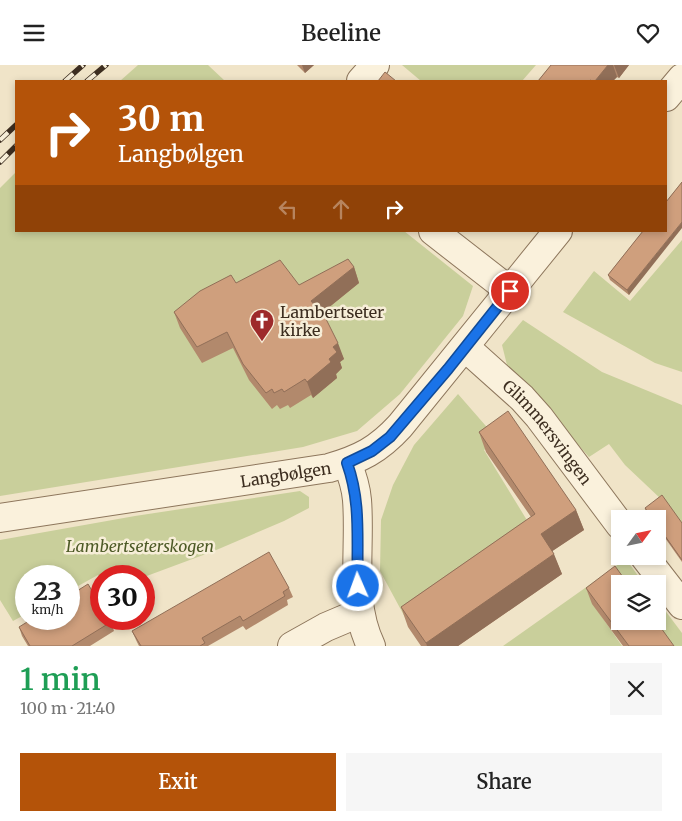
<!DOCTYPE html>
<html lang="en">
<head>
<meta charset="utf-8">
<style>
  :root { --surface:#fff; --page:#f6f6f6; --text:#222; --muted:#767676; --accent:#b45309 }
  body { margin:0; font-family:Merriweather,serif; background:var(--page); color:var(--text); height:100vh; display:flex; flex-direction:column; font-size:19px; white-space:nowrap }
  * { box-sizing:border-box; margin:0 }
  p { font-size:16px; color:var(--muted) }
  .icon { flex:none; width:28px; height:28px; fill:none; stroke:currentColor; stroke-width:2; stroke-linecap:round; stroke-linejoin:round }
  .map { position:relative; height:581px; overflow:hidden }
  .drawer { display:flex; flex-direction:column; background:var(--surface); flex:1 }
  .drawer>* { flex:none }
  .top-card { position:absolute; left:15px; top:15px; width:652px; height:152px; border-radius:0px; box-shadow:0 2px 8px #0003; background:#b45309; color:#fff; overflow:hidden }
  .needle { width:32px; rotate:57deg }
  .tools { position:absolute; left:611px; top:445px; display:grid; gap:10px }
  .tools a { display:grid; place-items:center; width:55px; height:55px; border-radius:0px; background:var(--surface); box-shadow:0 2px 8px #0003; font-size:25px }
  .speed { position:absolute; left:15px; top:500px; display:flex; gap:10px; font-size:25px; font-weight:700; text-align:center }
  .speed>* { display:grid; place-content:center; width:65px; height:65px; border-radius:50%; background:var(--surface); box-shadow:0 2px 8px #0003; line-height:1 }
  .speed small { font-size:12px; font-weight:400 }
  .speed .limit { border:8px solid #d22; background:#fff; color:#111 }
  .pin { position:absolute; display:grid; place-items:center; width:42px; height:42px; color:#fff; margin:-21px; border:2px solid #fff; border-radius:50%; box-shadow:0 1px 5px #0007 }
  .me { position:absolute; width:55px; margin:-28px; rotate:358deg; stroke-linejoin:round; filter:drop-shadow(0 0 4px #0008) }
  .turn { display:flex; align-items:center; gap:18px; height:105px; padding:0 20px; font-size:22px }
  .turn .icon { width:65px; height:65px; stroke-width:2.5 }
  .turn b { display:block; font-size:35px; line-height:42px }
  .lanes { display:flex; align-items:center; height:48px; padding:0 20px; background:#0003; justify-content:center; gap:25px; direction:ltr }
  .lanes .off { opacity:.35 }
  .round { display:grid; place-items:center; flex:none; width:52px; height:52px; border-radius:0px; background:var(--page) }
  .summary { display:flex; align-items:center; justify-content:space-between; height:85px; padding:0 20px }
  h1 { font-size:30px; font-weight:600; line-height:38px; color:#1e9e55 }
  .cta { display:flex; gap:10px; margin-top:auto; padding:10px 20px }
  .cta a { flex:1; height:58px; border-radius:0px; background:var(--accent); color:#fff; font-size:20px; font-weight:600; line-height:58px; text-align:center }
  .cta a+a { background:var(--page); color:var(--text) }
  header { display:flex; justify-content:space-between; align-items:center; height:65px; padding:0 20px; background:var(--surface); font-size:22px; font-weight:600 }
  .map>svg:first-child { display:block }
</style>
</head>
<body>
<header><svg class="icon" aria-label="menu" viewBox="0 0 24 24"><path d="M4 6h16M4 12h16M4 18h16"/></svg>Beeline<svg class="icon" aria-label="heart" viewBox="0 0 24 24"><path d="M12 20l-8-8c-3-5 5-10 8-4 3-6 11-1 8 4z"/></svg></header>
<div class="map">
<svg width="682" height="581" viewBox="0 0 682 581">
  <rect width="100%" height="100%" fill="#f0e4c8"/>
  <path fill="#c9cf9b" d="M138 0H208L225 16H120Z
    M402 0H536L522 16H421Z
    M16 107V166H404L473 221 463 251 400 329 357 366 303 382 0 431V123Z
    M682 175V307L655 298 563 247 594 206 630 236Z
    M523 255 602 307 682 340V464L662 435 625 400 609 379 589 392 507 300 502 280Z
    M458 329 499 376 484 385 536 470 407 556 380 506 381 455 393 420 414 380Z
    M300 426 309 432V443L284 456 214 486 144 512 101 511V516L98 510 69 526V511H26V549L13 556 0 535V475L135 451Z
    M626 494 644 519H620L593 539 622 581H503Z
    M658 536 682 568V581H665L647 556H658Z"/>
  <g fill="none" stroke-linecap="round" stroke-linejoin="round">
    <defs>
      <g id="minor">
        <path d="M361 16 375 0"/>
        <path d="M666 32 682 13"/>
        <path d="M433 166 510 226"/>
        <path id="s1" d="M465 282 522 333 539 352 620 460"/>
        <path d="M347 398C352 410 356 422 357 435 361 484 349 535 371 581"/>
        <path id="s2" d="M0 453 329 403C360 394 378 385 400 361L558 166"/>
        <path d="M644 491 682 540"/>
        <path d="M292 581 326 562 359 548"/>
      </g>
    </defs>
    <use href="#minor" stroke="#8d765c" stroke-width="30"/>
    <use href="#minor" stroke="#faf1dc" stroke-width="28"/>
    <defs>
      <path id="rail" d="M65 16 83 0
        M87 16 106 0
        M0 75 16 60
        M0 97 16 81"/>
    </defs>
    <use href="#rail" stroke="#3d2e20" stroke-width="5.5"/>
    <use href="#rail" stroke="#f7eed8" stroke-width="4" stroke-dasharray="11" stroke-linecap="butt"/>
  </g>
  <path fill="#b2896c" d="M297 0H314L305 8Z
    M551 0H629L619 13 617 12 613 16H538Z
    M682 117 629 230 610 215 608 210Z
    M354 202 359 218 322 248 344 294 340 297 342 303 336 309 337 313 313 333 311 330 290 343 288 340 280 344 277 340 272 344 249 315 233 283 202 298 180 263 174 247 236 218 299 220Z
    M479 367 576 445 584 465 552 486 562 509 458 581H421L408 562 401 542 531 452 486 387Z
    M645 443 682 458V497L658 463V454H651L646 447Z
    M289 523 293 532 287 535 288 540 246 565 243 561 208 581H139L136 575 132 566Z
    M586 523 674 581H623L592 539Z
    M111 557 114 566 90 581H28L22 571 19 562Z"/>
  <path fill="#916f58" d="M302 0H314L305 8Z
    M608 0H613L617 12 613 16H595Z
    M614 0H629L619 13Z
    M682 157V163L629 230 627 225Z
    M354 202 359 218 317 252 311 236Z
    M338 278 344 294 340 297 342 303 336 309 337 313 313 333 307 317 329 294 333 282Z
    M576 445 584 465 548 489 541 469Z
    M554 489 562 509 458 581H427L426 578Z"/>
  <path fill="#cf9f7d" stroke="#916f58" d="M551 0H608L595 16H592L590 15 589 16H538Z
    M385 7 396 16H378Z
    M682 117V157L627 225 608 210 643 166H666V137Z
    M348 194 354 202 311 236 326 254 338 278 333 282 337 287 329 294 331 297 307 317 305 314 284 327 282 324 274 328 272 324 266 328 243 299 227 267 197 282 174 247 200 226 231 210 236 218 280 195 299 220Z
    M508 346 576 445 541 469 554 489 426 578 401 542 535 449 479 367Z
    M662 430 682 458V495L658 461V454H653L645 443Z
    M269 487 289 523 283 527 285 531 243 556 240 551 202 573 205 578 200 581H141L132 566Z
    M615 501 628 519H620V556H656L674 581H629L586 523Z
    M88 519 101 541V554H109L111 557 72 581H30L19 562 32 554H69V531Z"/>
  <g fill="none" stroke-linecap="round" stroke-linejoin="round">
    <defs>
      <path id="route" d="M358 521C356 477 362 440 347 398L372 386 390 372 448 304 510 226"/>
    </defs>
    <use href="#route" stroke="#114b97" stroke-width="12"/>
    <use href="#route" stroke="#1a73e8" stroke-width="9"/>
  </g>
  <defs>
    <symbol id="church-pin" viewBox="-11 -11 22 30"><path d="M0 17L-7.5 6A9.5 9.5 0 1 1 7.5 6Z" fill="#9e2a2b" stroke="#f7eed8"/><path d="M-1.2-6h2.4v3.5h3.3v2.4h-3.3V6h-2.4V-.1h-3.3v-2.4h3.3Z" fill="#fff"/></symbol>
  </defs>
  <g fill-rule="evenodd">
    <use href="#church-pin" x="248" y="242" width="28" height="38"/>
  </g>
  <g text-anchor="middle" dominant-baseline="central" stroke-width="5" stroke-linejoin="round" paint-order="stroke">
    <g font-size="16" fill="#3d2e20" stroke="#f7eed8" text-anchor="start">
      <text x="280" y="247">Lambertseter<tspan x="280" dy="18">kirke</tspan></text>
    </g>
    <g font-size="16" fill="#3d2e20" stroke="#f7eed8">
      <text stroke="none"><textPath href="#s1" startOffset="119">Glimmersvingen</textPath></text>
      <text stroke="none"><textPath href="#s2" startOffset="289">Langbølgen</textPath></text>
    </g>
    <g font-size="16" font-style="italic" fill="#4d5a26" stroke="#f7eed8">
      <text x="140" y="481">Lambertseterskogen</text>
    </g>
  </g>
</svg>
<div class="tools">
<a><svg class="needle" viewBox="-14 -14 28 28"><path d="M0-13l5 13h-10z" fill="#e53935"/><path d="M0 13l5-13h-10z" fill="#767676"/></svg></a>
<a><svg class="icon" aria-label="layers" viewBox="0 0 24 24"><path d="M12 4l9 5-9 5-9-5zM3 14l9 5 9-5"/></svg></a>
</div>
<div class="speed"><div>23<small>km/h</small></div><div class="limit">30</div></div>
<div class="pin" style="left:510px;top:226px;background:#d93025"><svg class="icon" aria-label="arrive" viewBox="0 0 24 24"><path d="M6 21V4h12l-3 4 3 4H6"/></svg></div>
<svg class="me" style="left:358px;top:521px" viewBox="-20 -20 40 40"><circle r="17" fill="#1a73e8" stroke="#fff" stroke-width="3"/><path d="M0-11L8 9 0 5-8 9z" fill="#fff"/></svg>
<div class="top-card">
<div class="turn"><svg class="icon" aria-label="right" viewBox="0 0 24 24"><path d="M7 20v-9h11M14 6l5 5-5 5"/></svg><div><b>30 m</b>Langbølgen</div></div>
<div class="lanes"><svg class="icon off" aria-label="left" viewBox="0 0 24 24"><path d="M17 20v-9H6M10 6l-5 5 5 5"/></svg><svg class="icon off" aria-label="ahead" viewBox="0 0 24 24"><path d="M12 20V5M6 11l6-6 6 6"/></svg><svg class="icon" aria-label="right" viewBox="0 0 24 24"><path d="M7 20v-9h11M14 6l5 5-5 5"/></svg></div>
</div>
</div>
<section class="drawer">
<div class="summary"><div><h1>1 min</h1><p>100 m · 21:40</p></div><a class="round"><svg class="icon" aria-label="close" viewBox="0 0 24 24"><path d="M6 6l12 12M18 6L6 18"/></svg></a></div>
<div class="cta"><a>Exit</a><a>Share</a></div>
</section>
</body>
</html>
